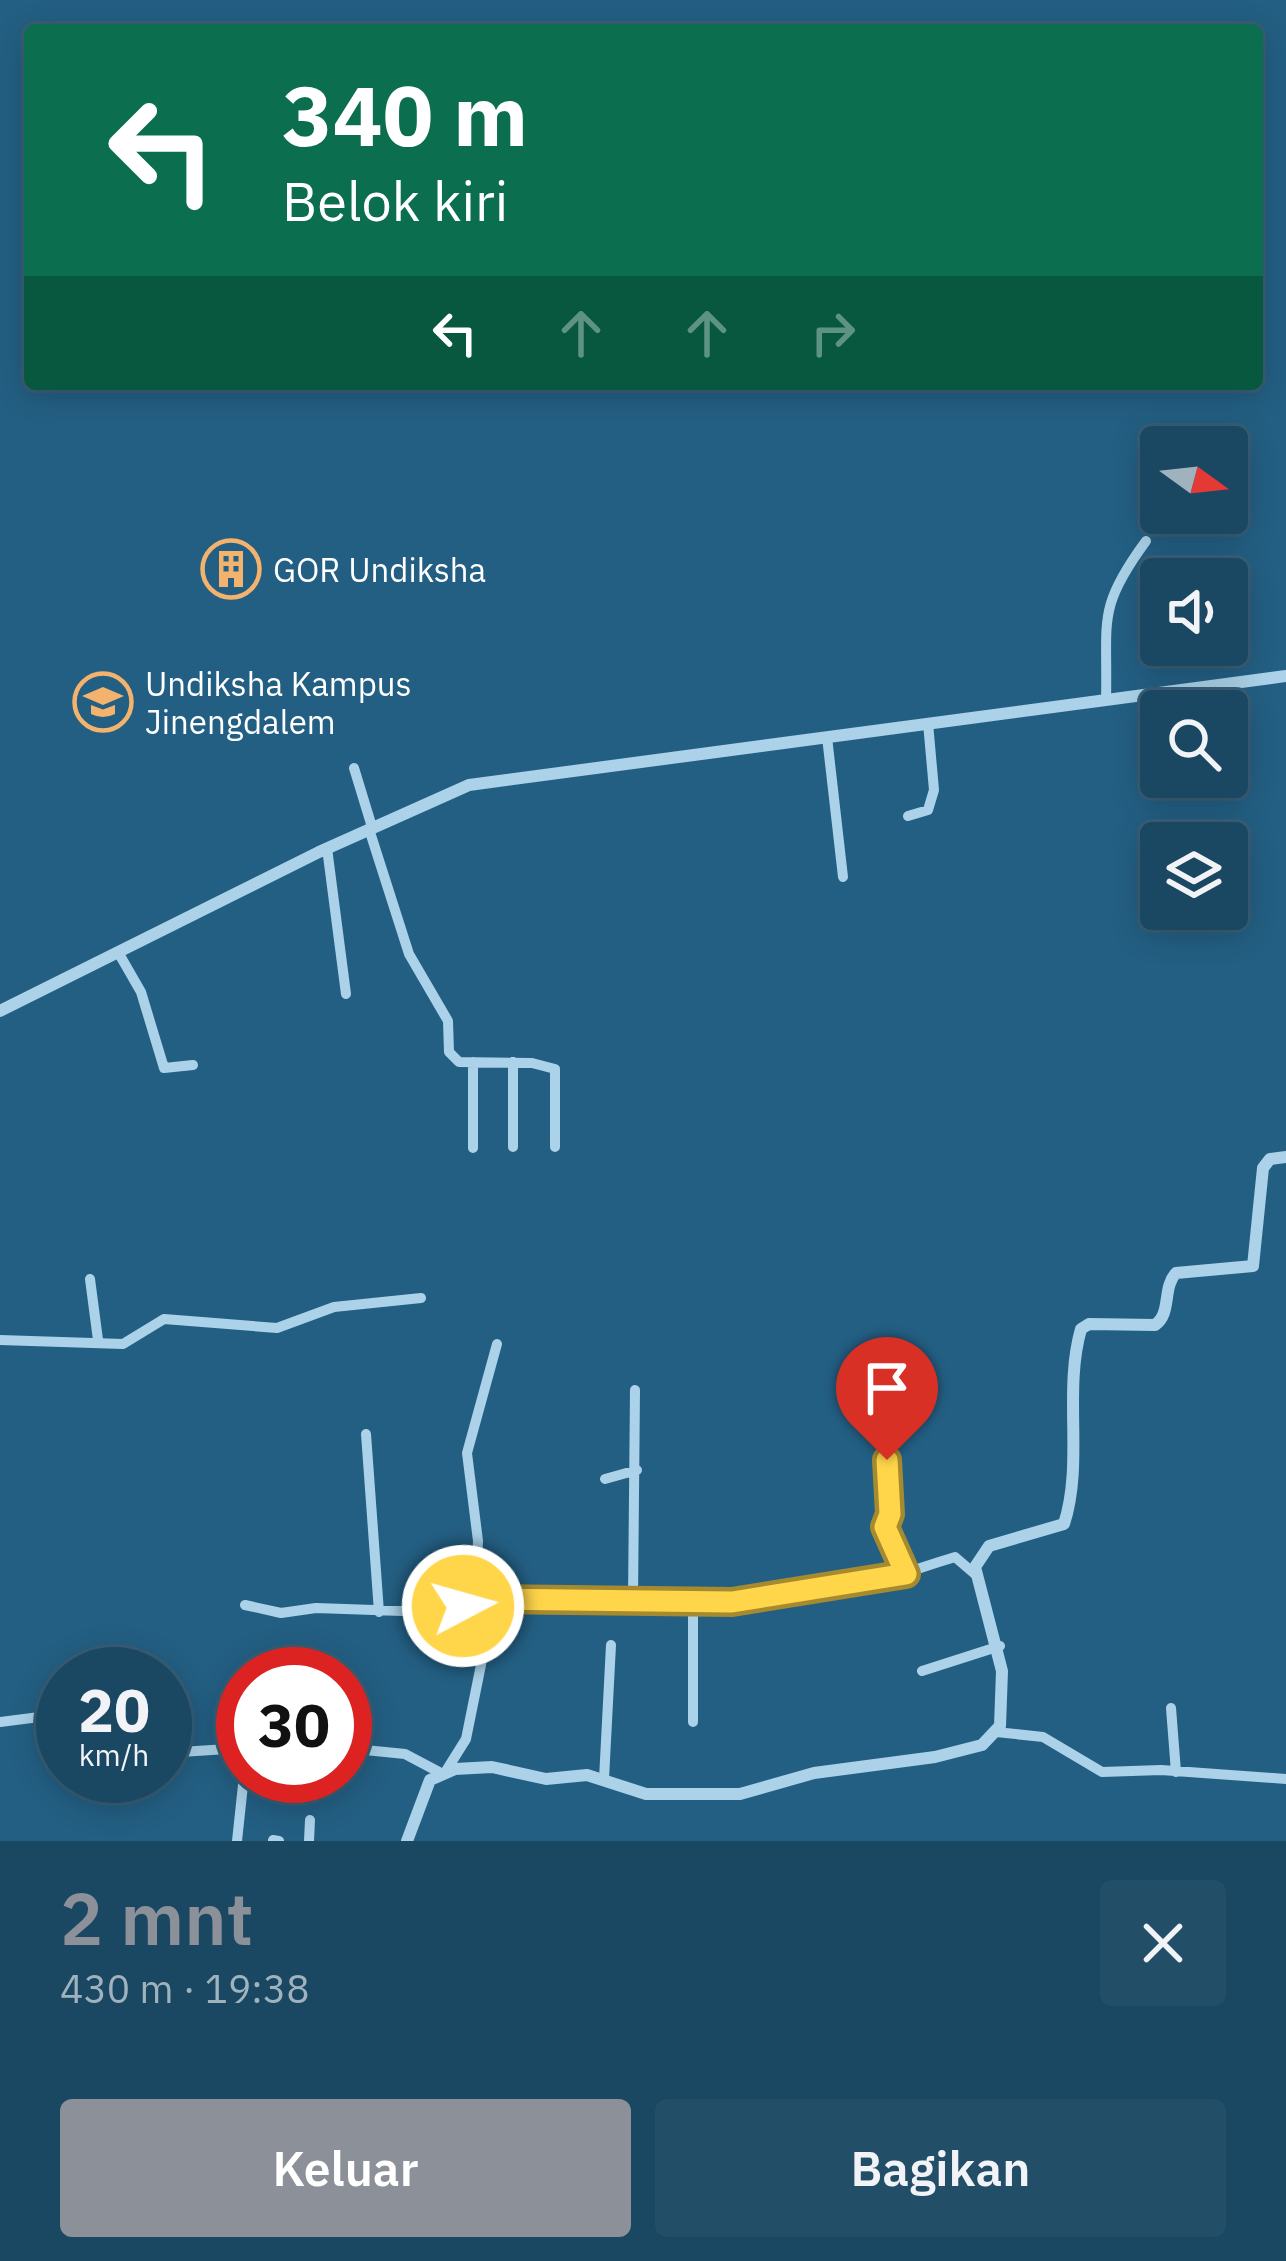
<!DOCTYPE html>
<html lang="id">
<head>
<meta charset="utf-8">
<style>
  :root { --surface:#1a4762; --page:#234e68; --text:#f1f3f6; --muted:#9fb2be; --line:#385f77; --accent:#8c9099 }
  body { margin:0; font-family:"IBM Plex Sans",sans-serif; background:var(--page); color:var(--text); height:100vh; display:flex; flex-direction:column; font-size:45px; white-space:nowrap }
  * { box-sizing:border-box; margin:0 }
  p { font-size:39px; color:var(--muted) }
  .icon { flex:none; width:66px; height:66px; fill:none; stroke:currentColor; stroke-width:2; stroke-linecap:round; stroke-linejoin:round }
  .map { position:relative; height:1841px; overflow:hidden }
  .sheet { display:flex; flex-direction:column; background:var(--surface); flex:1 }
  .sheet>* { flex:none }
  .banner { position:absolute; left:24px; top:24px; width:1239px; height:366px; border-radius:12px; box-shadow:0 6px 30px #0003,0 0 0 3px var(--line); background:#0b6e4f; color:#fff; overflow:hidden }
  .needle { width:78px; rotate:105deg }
  .controls { position:absolute; left:1140px; top:426px; display:grid; gap:24px }
  .controls a { display:grid; place-items:center; width:108px; height:108px; border-radius:12px; background:var(--surface); box-shadow:0 6px 30px #0003,0 0 0 3px var(--line); font-size:60px }
  .speed { position:absolute; left:36px; top:1647px; display:flex; gap:24px; font-size:60px; font-weight:700; text-align:center }
  .speed>* { display:grid; place-content:center; width:156px; height:156px; border-radius:50%; background:var(--surface); box-shadow:0 6px 30px #0003,0 0 0 3px var(--line); line-height:1 }
  .speed small { font-size:30px; font-weight:400 }
  .speed .limit { border:18px solid #d22; background:#fff; color:#111 }
  .pin { position:absolute; display:grid; place-items:center; width:102px; height:102px; color:#fff; margin:-123px -51px; border-radius:50% 50% 50% 0; rotate:-45deg; box-shadow:0 0 12px #0007 }
  .pin .icon { rotate:45deg }
  .me { position:absolute; width:132px; margin:-66px; rotate:84deg; stroke-linejoin:round; filter:drop-shadow(0 0 9px #0008) }
  .turn { display:flex; align-items:center; gap:42px; height:252px; padding:0 60px; font-size:54px }
  .turn .icon { width:156px; height:156px; stroke-width:2.5 }
  .turn b { display:block; font-size:84px; line-height:102px }
  .lanes { display:flex; align-items:center; height:114px; padding:0 60px; background:#0003; justify-content:center; gap:60px; direction:ltr }
  .lanes .off { opacity:.35 }
  .round { display:grid; place-items:center; flex:none; width:126px; height:126px; border-radius:12px; background:var(--page) }
  .overview { display:flex; align-items:center; justify-content:space-between; height:204px; padding:0 60px }
  h1 { font-size:72px; font-weight:600; line-height:90px; color:var(--accent) }
  .action { display:flex; gap:24px; margin-top:auto; padding:24px 60px }
  .action a { flex:1; height:138px; border-radius:12px; background:var(--accent); color:#fff; font-size:48px; font-weight:600; line-height:138px; text-align:center }
  .action a+a { background:var(--page); color:var(--text) }
  .map>svg:first-child { display:block }
</style>
</head>
<body>
<div class="map">
<svg width="1286" height="1841" viewBox="0 0 1286 1841">
  <rect width="100%" height="100%" fill="#235f83"/>
  <g fill="none" stroke-linecap="round" stroke-linejoin="round">
    <path stroke="#abd2e8" stroke-width="10" d="M1106 700C1108 620 1096 609 1146 541
      M827 737 843 877
      M354 768 372 827
      M908 816 928 810 934 790 928 723
      M369 829 409 954 448 1021 449 1052 459 1062 532 1063 555 1069V1147
      M327 848 346 994
      M118 952 141 992 164 1068 193 1065
      M513 1062V1147
      M473 1148V1062
      M90 1279 98 1340
      M0 1340 123 1344 164 1319 277 1328 334 1307 421 1298
      M887 1430 890 1512 885 1527 906 1573
      M366 1434 379 1612
      M605 1479 637 1470
      M633 1600C714 1602 797 1602 875 1582 902 1575 928 1565 955 1557L976 1575
      M693 1601V1722
      M245 1605 281 1613 316 1608 431 1612 487 1599 633 1600 635 1390
      M922 1671 1000 1646
      M1171 1708 1176 1772
      M0 1722 63 1714
      M996 1732 1043 1737 1102 1772 1161 1770 1286 1779
      M345 1748 405 1754 439 1772
      M165 1753 243 1748
      M446 1771 466 1739 486 1640 487 1599 476 1584 478 1541 467 1453 497 1344
      M604 1779 611 1645
      M273 1840 279 1841
      M237 1841 243 1785
      M309 1841 310 1820"/>
    <path stroke="#abd2e8" stroke-width="12" d="M0 1011 319 852 469 785 1286 676
      M407 1841 430 1780 455 1769 492 1767 546 1779 587 1775 646 1794H740L814 1773 935 1757 982 1745 1000 1726 1002 1671 975 1567 989 1546 1064 1524C1084 1462 1063 1392 1081 1329L1089 1324 1155 1325C1172 1313 1162 1288 1176 1273L1253 1266 1263 1168 1270 1159 1286 1157"/>
  </g>
  <g fill="none" stroke-linecap="round" stroke-linejoin="round">
    <defs>
      <path id="route" d="M463 1606 487 1599 732 1602 906 1574 885 1527 890 1514 887 1460"/>
    </defs>
    <use href="#route" stroke="#a68a30" stroke-width="30"/>
    <use href="#route" stroke="#ffd54a" stroke-width="21"/>
  </g>
  <defs>
    <symbol id="building-ring" viewBox="-11 -11 22 22"><circle r="9.5" fill="#235f83" stroke="#f3b36e" stroke-width="1.5"/><path d="M-4-6H4V6H1V3H-1V6H-4ZM-2.5-4.3h1.7v1.8h-1.7ZM.8-4.3h1.7v1.8H.8ZM-2.5-1h1.7V.8h-1.7ZM.8-1h1.7V.8H.8Z" fill="#f3b36e"/></symbol>
    <symbol id="university-ring" viewBox="-11 -11 22 22"><circle r="9.5" fill="#235f83" stroke="#f3b36e" stroke-width="1.5"/><path d="M0-5L7-2L0 1L-7-2ZM-4 1L0 2.5L4 1V4Q0 6-4 4Z" fill="#f3b36e"/></symbol>
  </defs>
  <g fill-rule="evenodd">
    <use href="#building-ring" x="198" y="536" width="66" height="66"/>
    <use href="#university-ring" x="70" y="669" width="66" height="66"/>
  </g>
  <g text-anchor="middle" dominant-baseline="central" stroke-width="12" stroke-linejoin="round" paint-order="stroke">
    <g font-size="33" fill="#fff" stroke="#235f83" text-anchor="start">
      <text x="273" y="569">GOR Undiksha</text>
      <text x="145" y="683">Undiksha Kampus<tspan x="145" dy="38">Jinengdalem</tspan></text>
    </g>
  </g>
</svg>
<div class="controls">
<a><svg class="needle" viewBox="-14 -14 28 28"><path d="M0-13l5 13h-10z" fill="#e53935"/><path d="M0 13l5-13h-10z" fill="#9fb2be"/></svg></a>
<a><svg class="icon" aria-label="sound" viewBox="0 0 24 24"><path d="M4 9h4l5-4v14l-5-4H4zM17 9q2 3 0 6"/></svg></a>
<a><svg class="icon" aria-label="search" viewBox="0 0 24 24"><circle cx="10" cy="10" r="6"/><path d="M15 15l6 6"/></svg></a>
<a><svg class="icon" aria-label="layers" viewBox="0 0 24 24"><path d="M12 4l9 5-9 5-9-5zM3 14l9 5 9-5"/></svg></a>
</div>
<div class="speed"><div>20<small>km/h</small></div><div class="limit">30</div></div>
<div class="pin" style="left:887px;top:1460px;background:#d93025"><svg class="icon" aria-label="arrive" viewBox="0 0 24 24"><path d="M6 21V4h12l-3 4 3 4H6"/></svg></div>
<svg class="me" style="left:463px;top:1606px" viewBox="-20 -20 40 40"><circle r="17" fill="#ffd54a" stroke="#fff" stroke-width="3"/><path d="M0-11L8 9 0 5-8 9z" fill="#fff"/></svg>
<div class="banner">
<div class="turn"><svg class="icon" aria-label="left" viewBox="0 0 24 24"><path d="M17 20v-9H6M10 6l-5 5 5 5"/></svg><div><b>340 m</b>Belok kiri</div></div>
<div class="lanes"><svg class="icon" aria-label="left" viewBox="0 0 24 24"><path d="M17 20v-9H6M10 6l-5 5 5 5"/></svg><svg class="icon off" aria-label="ahead" viewBox="0 0 24 24"><path d="M12 20V5M6 11l6-6 6 6"/></svg><svg class="icon off" aria-label="ahead" viewBox="0 0 24 24"><path d="M12 20V5M6 11l6-6 6 6"/></svg><svg class="icon off" aria-label="right" viewBox="0 0 24 24"><path d="M7 20v-9h11M14 6l5 5-5 5"/></svg></div>
</div>
</div>
<section class="sheet">
<div class="overview"><div><h1>2 mnt</h1><p>430 m · 19:38</p></div><a class="round"><svg class="icon" aria-label="close" viewBox="0 0 24 24"><path d="M6 6l12 12M18 6L6 18"/></svg></a></div>
<div class="action"><a>Keluar</a><a>Bagikan</a></div>
</section>
</body>
</html>
